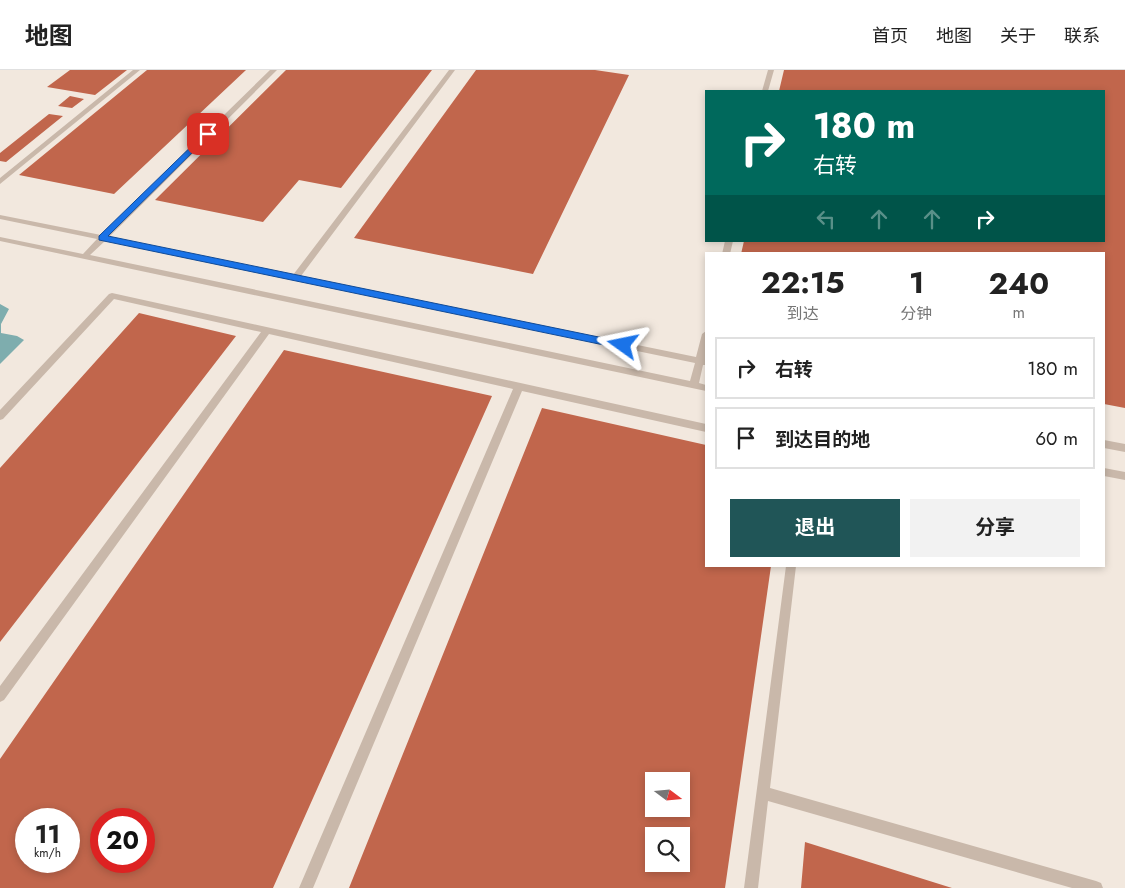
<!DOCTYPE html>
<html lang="zh">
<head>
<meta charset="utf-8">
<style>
  :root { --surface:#fff; --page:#f2f2f2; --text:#222; --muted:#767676; --line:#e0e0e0; --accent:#205557 }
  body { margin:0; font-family:Jost,"Noto Sans SC",sans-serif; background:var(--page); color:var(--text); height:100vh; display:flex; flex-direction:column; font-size:19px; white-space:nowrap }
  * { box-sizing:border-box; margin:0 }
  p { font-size:16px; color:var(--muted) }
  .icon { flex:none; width:28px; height:28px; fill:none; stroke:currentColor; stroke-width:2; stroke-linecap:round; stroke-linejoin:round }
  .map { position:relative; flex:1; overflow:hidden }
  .side { position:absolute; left:705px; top:182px; width:400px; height:315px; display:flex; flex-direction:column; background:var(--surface); border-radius:0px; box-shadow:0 2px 8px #0003 }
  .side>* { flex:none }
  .top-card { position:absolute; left:705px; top:20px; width:400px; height:152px; border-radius:0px; box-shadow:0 2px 8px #0003; background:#00695c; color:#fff; overflow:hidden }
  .needle { width:32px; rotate:106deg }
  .controls { position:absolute; left:645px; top:702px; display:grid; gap:10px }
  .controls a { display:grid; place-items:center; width:45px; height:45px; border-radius:0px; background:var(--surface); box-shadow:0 2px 8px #0003; font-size:25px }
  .speed { position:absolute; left:15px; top:738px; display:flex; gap:10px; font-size:25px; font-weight:700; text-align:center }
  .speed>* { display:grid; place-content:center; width:65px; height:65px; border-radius:50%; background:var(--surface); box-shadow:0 2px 8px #0003; line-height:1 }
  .speed small { font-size:12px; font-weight:400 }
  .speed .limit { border:8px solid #d22; background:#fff; color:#111 }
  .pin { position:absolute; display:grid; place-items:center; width:42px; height:42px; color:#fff; margin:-21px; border-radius:10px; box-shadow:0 2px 8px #0006 }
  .me { position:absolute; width:55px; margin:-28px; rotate:282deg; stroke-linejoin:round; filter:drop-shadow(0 0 4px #0008) }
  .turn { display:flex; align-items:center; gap:18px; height:105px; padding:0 25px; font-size:22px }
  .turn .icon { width:65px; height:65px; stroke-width:2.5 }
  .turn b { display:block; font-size:35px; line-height:42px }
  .lanes { display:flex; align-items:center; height:48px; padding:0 25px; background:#0003; justify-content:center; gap:25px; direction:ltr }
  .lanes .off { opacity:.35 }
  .eta { display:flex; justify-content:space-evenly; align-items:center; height:85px; text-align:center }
  .eta b { font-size:30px; font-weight:700; line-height:35px }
  .primary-button { display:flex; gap:10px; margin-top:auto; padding:10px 25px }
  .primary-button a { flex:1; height:58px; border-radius:0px; background:var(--accent); color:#fff; font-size:20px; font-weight:700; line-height:58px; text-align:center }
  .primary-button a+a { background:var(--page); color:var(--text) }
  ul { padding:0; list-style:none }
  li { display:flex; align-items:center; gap:15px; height:62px; margin:0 10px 8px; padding:0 15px; border:2px solid var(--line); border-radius:0px }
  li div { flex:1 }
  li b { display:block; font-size:19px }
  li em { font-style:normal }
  header { display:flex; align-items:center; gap:30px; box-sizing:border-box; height:70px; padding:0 25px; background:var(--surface); border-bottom:1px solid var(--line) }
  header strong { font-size:24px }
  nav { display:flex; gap:28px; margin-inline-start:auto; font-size:18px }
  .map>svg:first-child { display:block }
</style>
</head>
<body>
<header>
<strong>地图</strong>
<nav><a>首页</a><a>地图</a><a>关于</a><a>联系</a></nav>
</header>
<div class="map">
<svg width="1125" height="818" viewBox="0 0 1125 818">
  <rect width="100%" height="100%" fill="#f2e8de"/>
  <path fill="#7eadae" d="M0 234 9 239 1 254V263L17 266 24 270 0 294Z"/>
  <path fill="#c1664c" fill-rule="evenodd" d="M70 0H127L95 25 47 17Z
    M147 0H246L114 124 19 105Z
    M286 0H432L341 118 299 110 263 152 155 130Z
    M476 0H595L629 5 533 204 354 168Z
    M784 0H1125V338L1104 334V184H741L744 171H1104V21H779Z
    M70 26 84 29 72 38 58 36Z
    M49 44 63 46 6 92 0 91V83Z
    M139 243 236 266 0 572V398Z
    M284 280 492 326 273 818H0V689ZM26 749H69V791H26ZM101 749H144V791H101Z
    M542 338 706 375V496H771L725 818H349ZM654 711H681V739H654ZM654 766H681V794H654Z
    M805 772 952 818H801Z"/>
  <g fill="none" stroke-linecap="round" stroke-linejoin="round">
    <path fill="#c9b8aa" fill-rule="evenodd" d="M133 0H140L0 114V108Z
      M270 0H277L109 167 293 205 449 0H455L301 206 696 287 702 264 706 261 705 288 706 289V295H703L699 313 706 315V321L0 171V167L83 184 97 169 0 149V145L101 165ZM105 171 695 293 690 311 90 185Z
      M768 0H774L768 21H762Z
      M725 171H733L730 184H722Z
      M112 223 706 354V362L522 321 313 818H299L513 319 269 264 4 630 0 632V616L261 262 114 229 3 349 0 350V340L109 224Z
      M1104 370 1125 374V382L1104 378Z
      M1104 398 1125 402V410L1104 406Z
      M786 496H796L770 718 1096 811 1101 813 1103 818H1072L768 731 758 818H744Z"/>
  </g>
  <path fill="#1a73e8" stroke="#114b97" d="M205 63 211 64 108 166 623 272 628 275 623 279 99 170V166Z"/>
</svg>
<div class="controls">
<a><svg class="needle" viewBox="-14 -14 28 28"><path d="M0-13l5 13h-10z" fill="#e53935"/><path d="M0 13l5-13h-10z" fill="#767676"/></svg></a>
<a><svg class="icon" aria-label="search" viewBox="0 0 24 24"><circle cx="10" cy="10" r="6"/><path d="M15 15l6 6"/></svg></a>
</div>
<div class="speed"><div>11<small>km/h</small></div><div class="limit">20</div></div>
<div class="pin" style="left:208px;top:64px;background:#d93025"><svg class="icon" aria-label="arrive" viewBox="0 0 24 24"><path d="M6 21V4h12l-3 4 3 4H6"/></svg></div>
<svg class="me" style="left:623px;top:275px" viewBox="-20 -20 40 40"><path d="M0-17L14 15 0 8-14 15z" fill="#1a73e8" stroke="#fff" stroke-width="4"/></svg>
<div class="top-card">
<div class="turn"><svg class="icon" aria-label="right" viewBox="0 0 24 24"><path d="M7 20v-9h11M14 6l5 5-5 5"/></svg><div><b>180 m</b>右转</div></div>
<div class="lanes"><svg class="icon off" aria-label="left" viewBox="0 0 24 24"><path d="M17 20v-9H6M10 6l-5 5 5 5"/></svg><svg class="icon off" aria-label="ahead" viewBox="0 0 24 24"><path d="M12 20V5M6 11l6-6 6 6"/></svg><svg class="icon off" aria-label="ahead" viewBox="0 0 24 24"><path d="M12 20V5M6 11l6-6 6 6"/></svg><svg class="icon" aria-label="right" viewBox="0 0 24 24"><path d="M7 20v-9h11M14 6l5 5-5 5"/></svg></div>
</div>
<section class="side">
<div class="eta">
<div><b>22:15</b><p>到达</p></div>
<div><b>1</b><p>分钟</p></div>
<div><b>240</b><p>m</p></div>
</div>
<ul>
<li><svg class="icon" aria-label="right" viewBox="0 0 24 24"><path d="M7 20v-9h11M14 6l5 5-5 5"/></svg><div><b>右转</b></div><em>180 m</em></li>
<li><svg class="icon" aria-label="arrive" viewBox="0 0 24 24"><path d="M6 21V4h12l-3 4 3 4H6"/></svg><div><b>到达目的地</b></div><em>60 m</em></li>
</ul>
<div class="primary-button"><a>退出</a><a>分享</a></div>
</section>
</div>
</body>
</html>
